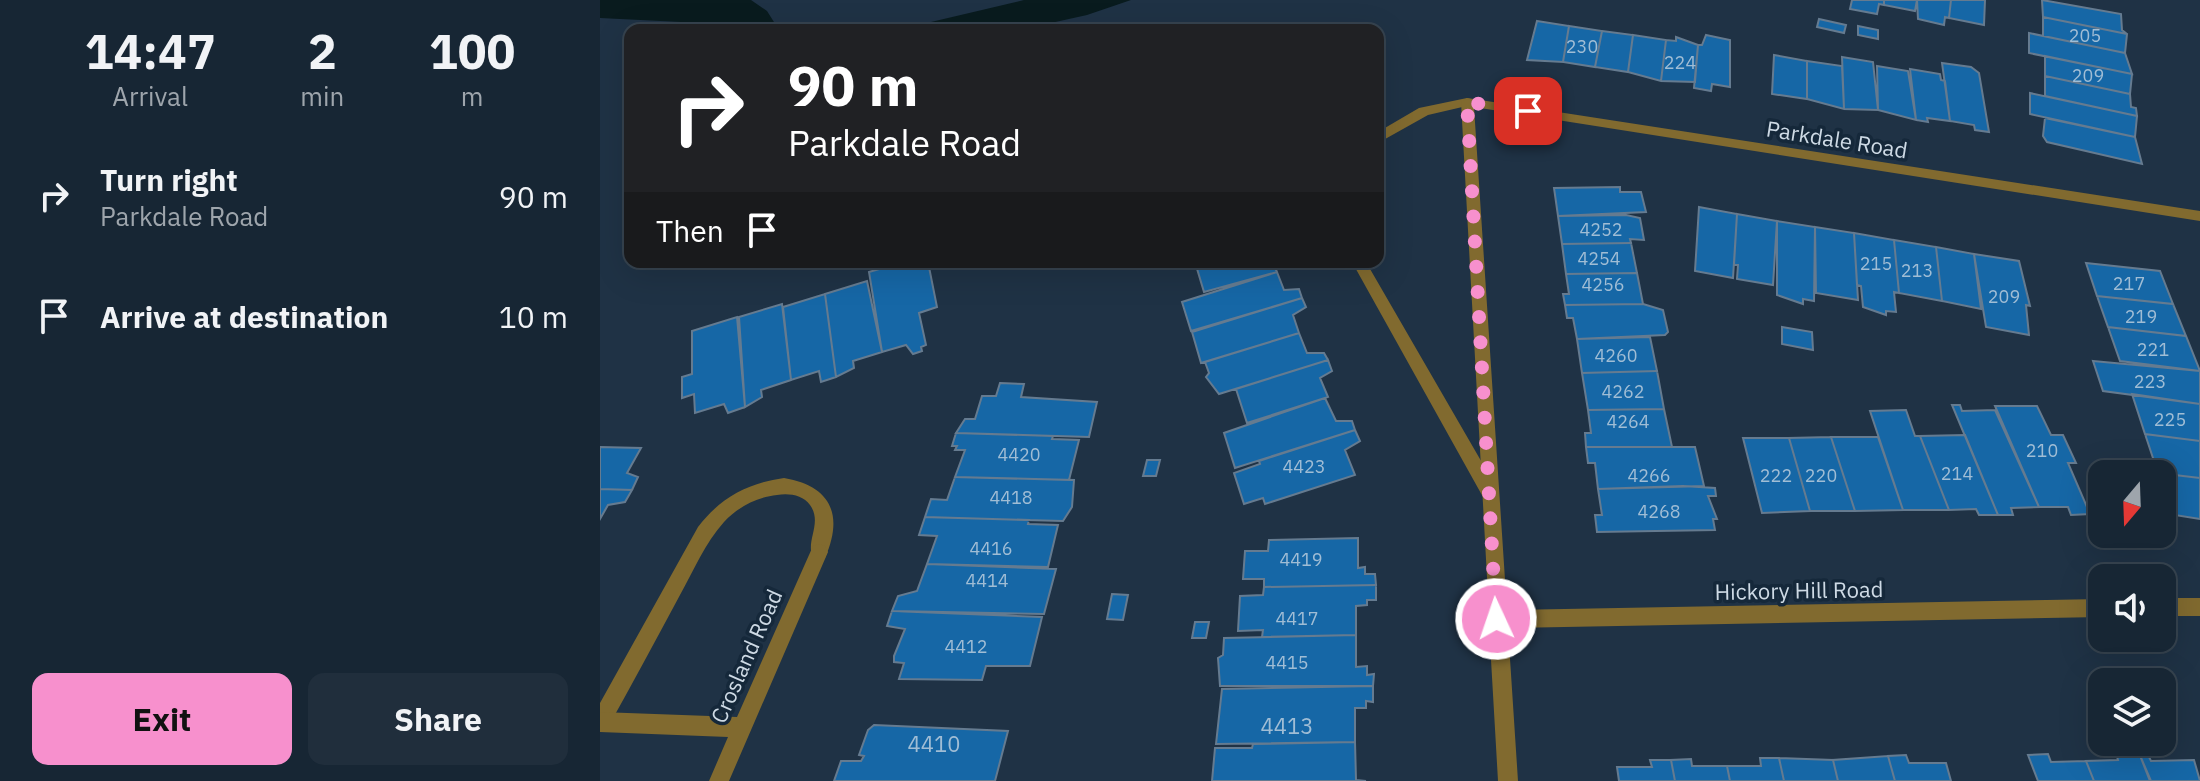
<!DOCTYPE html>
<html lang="en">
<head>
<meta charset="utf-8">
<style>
  :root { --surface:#172634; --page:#202e3c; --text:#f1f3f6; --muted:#9ea5ac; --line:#36434f; --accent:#f790cd }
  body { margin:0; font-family:"IBM Plex Sans",sans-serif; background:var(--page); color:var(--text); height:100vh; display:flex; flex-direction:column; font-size:30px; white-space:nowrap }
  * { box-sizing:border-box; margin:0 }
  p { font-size:26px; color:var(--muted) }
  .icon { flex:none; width:44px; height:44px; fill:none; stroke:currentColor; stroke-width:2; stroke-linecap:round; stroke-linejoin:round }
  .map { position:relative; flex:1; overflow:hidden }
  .details { display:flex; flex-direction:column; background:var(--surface); width:600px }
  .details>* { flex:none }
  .hud { position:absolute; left:24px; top:24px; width:760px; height:244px; border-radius:16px; box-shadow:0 8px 32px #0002,0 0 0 2px var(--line); background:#202124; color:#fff; overflow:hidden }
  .needle { width:52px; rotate:199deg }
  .controls { position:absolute; left:1488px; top:460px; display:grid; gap:16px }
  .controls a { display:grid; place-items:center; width:88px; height:88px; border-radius:16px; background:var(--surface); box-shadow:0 8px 32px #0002,0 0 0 2px var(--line); font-size:40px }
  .pin { position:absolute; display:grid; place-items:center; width:68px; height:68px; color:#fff; margin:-34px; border-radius:16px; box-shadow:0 4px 12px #0006 }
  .me { position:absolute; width:88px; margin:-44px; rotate:357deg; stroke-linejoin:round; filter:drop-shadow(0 0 6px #0008) }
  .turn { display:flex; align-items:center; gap:28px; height:168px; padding:0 32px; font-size:36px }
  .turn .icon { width:104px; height:104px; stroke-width:2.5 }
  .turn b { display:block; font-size:56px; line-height:68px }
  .then { display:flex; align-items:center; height:76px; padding:0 32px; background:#0003; gap:16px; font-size:30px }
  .eta { display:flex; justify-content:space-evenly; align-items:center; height:136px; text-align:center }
  .eta b { font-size:48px; font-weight:700; line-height:56px }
  .button { display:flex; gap:16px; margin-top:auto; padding:16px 32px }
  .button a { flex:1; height:92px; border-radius:16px; background:var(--accent); color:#111; font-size:32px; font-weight:700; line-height:92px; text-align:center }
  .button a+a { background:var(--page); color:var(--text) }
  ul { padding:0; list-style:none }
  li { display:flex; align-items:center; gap:24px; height:120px; padding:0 32px }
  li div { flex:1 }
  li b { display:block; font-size:30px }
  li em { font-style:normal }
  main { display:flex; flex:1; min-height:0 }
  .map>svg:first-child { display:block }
</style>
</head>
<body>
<main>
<section class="details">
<div class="eta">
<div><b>14:47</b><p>Arrival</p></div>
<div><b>2</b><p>min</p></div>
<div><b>100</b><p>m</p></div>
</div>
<ul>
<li><svg class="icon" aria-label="right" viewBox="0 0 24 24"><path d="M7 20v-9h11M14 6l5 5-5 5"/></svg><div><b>Turn right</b><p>Parkdale Road</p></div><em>90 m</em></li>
<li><svg class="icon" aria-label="arrive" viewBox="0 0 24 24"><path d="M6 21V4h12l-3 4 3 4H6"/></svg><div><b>Arrive at destination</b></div><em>10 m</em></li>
</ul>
<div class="button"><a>Exit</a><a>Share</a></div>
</section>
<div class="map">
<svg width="1600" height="781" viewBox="0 0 1600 781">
  <rect width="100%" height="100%" fill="#1f3245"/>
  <path fill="#091b1e" d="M0 0H151L167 11 179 30H121L122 24 0 18Z
    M424 0H531L487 15 419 30H297Z"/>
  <path fill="#1667a6" stroke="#657b90" stroke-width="2" d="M1252 0H1284V5L1279 4 1277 14 1250 9Z
    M1284 0H1317L1315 11 1284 5Z
    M1317 0H1351L1349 18 1345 17 1344 25 1318 19Z
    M1351 0H1385L1384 25 1349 18Z
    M1442 0 1521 14 1522 30 1527 34 1443 17Z
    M1443 17 1527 34 1525 53 1443 36Z
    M1219 19 1246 25 1244 33 1217 27Z
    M937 21 969 26 963 62 927 60Z
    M969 26 1002 31 995 67 963 62Z
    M1258 26 1278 30V39L1258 35Z
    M1002 31 1033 35 1028 72 995 67Z
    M1429 33 1525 53 1532 74 1429 53Z
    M1033 35 1066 40 1061 81 1028 72Z
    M1106 35 1130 40V87L1112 84 1111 91 1094 88 1098 45H1102Z
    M1076 37 1098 45 1095 82 1061 81 1066 40 1076 41Z
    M1174 55 1207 61V99L1172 94Z
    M1445 56 1532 74 1530 94 1445 76Z
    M1242 57 1273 62 1278 110 1244 109Z
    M1207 61 1242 66 1244 109 1207 99Z
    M1342 63 1371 67 1379 73 1389 132 1375 130 1374 125 1350 121Z
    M1277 66 1308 71 1316 120 1278 110Z
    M1310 69 1340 74 1341 80 1345 81 1350 121 1327 118 1328 122 1316 120Z
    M1445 76 1530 94 1531 107 1536 108 1537 116 1445 96Z
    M1430 93 1537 116 1535 137 1430 114Z
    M1445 118 1535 137 1542 164 1447 142 1443 136Z
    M1020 187V192H1041L1046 212 958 216 954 188Z
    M1099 207 1137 214 1133 278 1095 271Z
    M1137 214 1177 221 1173 285 1137 279 1138 265H1134Z
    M1026 215 1040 218 1044 240 1030 239 1031 243 962 244 958 216Z
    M1177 221 1215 227 1214 301 1203 299V304L1177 295Z
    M1215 227 1254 233 1258 300 1216 293Z
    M1254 233 1294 240 1299 293 1294 292 1296 312 1286 311V315L1263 307 1261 286 1257 285Z
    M1294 240 1336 247 1342 301 1299 293Z
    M1031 243 1037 273 966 274 962 244Z
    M1336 247 1374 254 1381 309 1342 301Z
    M1374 254 1419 261 1430 306 1426 305 1429 335 1386 327Z
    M303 262H328L337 307 319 313 326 345 321 347 322 351 313 354 306 345 282 352 269 272Z
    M595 262H672L677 272 604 292Z
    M1486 263 1560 271 1573 304 1497 296Z
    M677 272 684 290 699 289 702 298 591 331 582 302Z
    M1037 273 1043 304 965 305 963 294H969L966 274Z
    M267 281 282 352 253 361 254 368 236 377 225 294Z
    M225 294 236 377 221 382 219 371 191 380 183 307Z
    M1497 296 1573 304 1586 336 1508 327Z
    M702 298 706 307 693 315 699 333 601 363 592 332Z
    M182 304 191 380 161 390 162 397 145 407 139 317Z
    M1043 304 1063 310 1068 332 1065 335 977 339 973 318H967L965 305Z
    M137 317 145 407 128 413 124 404 95 413 94 394 82 398V377L92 374V331Z
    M1182 327 1212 332 1213 350 1182 344Z
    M1508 327 1586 336 1600 371 1520 361Z
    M699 333 707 353H724L728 360 619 394 606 377 609 373 605 362Z
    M1050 337 1057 371 982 373 977 339Z
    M728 360 732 371 720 378 728 397 647 423 636 389Z
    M1493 361 1600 371V404L1503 391Z
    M1057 371 1064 409 988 410 982 373Z
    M400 383 424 384 421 397 497 402 489 437 356 433 365 419H375L382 396H396Z
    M1532 394 1600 404V441L1545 434Z
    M725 398 736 421H752L755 430 635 468 624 433Z
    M1352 405H1360L1362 411 1395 410 1439 507 1411 508 1413 515H1398Z
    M1395 406H1437L1451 435H1463L1476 463H1468L1490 514 1471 515 1468 507H1439Z
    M1064 409 1072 447H986L985 433H991L988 410Z
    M1306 410 1315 436H1320L1349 510H1303L1270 411Z
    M755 430 760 441 745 450 755 475 665 504 663 498 644 504 634 473 660 464 659 461Z
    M356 433 453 436 452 439 479 440 469 480 355 477 365 450H355L357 446H352Z
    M1545 434 1600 441V478L1558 473Z
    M1365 435 1398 515H1379L1376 509 1349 510 1320 436Z
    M1231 437H1278L1303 510 1255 511Z
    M1231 437 1255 511H1210L1189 438Z
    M1143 438H1189L1210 511 1162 513Z
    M0 447 41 448 27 473 38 477 32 490 0 489Z
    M986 447H1095L1104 486 998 489 995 463H988Z
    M547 460H560L556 476H543Z
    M1558 473 1600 478V519L1562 513V474Z
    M355 477 474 480 472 507 463 521 325 517 331 499 347 500Z
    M1083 486 1115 488 1116 496H1108L1117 519H1113L1115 530 997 532 995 515H1002L998 489Z
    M0 489 32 490 25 502 8 505 0 519Z
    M325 517 429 520 428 524 458 525 448 567 327 564 337 536 319 535Z
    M758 538V568L765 567V574H775L776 585 664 587V579H643L645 551H668L669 540Z
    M327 564 456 569 444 614 292 611 298 596 317 591Z
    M776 585V600H767V605L756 606V635L662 637 663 630 638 631 640 596 663 595 664 587Z
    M512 594 528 595 523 620 507 619Z
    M292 611 442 617 430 666H386L382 680 299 679 304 663 294 662V656L305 629 287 626Z
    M595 622H609L606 638H592Z
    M756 635V667L767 666V675L774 674 773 686H620L618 658 623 655 624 638Z
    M773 686V702L766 701V708H755V742L616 744 622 689Z
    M274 725 408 731 395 781H234L241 761H261L264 756 259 755 268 730Z
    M755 742 756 780 766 781H612L615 748H652L653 744Z
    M1516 753H1539L1550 781H1494L1486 761 1518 760Z
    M1539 753H1547L1551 761 1594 760 1600 781H1551Z
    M1448 754 1451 762 1486 761 1494 781H1438L1428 755Z
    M1306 755 1309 763H1346L1351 781H1295L1288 756Z
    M1288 756 1295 781H1238L1233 760Z
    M1160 758H1179L1184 781H1130L1127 766H1161Z
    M1179 758 1233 760 1238 781H1184Z
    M1091 759 1092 766H1127L1130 781H1075L1071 760Z
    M1050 760H1071L1075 781H1019L1017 767H1052Z"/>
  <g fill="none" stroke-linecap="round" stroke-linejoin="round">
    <path fill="#816a2f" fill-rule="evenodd" d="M867 98 871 99V105L828 115 778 143V132L819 108Z
      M752 262H766L895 485 898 491 895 497 889 499 883 497Z
      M184 478C231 486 244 515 225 558L219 560 213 558C205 541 223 523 210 505 203 495 189 493 177 495 157 497 138 507 124 522 105 543 94 570 80 595 56 640 32 684 7 729L0 732V703L98 527C120 498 148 483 184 478Z"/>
    <path fill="#816a2f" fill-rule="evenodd" d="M867 98 1600 211V221L874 107 907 610 1502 599V617L908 628 918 781H898L889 625 887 619 889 614 861 102Z
      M219 544 225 546 228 552 129 781H109L128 737 0 732V712L137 717 213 546Z
      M1562 598H1600V616H1562Z"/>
  </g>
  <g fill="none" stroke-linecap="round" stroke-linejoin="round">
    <path stroke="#f790cd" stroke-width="14" stroke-dasharray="0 25.2" d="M896 619 867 102 928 111"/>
  </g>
  <g text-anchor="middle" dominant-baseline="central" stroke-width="7" stroke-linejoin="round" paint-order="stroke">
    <g font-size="18" fill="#a0bdd5">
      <text x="1485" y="35">205</text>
      <text x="982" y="46">230</text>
      <text x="1080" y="62">224</text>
      <text x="1488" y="75">209</text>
      <text x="1001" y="229">4252</text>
      <text x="999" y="258">4254</text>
      <text x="1276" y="263">215</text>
      <text x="1317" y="270">213</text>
      <text x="1529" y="283">217</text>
      <text x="1003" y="284">4256</text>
      <text x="1404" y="296">209</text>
      <text x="1541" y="316">219</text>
      <text x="1553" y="349">221</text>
      <text x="1016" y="355">4260</text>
      <text x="1550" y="381">223</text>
      <text x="1023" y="391">4262</text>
      <text x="1570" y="419">225</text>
      <text x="1028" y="421">4264</text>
      <text x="1442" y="450">210</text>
      <text x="419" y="454">4420</text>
      <text x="704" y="466">4423</text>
      <text x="1357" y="473">214</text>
      <text x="1049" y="475">4266</text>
      <text x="1176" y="475">222</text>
      <text x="1221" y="475">220</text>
      <text x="411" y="497">4418</text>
      <text x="1059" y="511">4268</text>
      <text x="391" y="548">4416</text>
      <text x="701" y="559">4419</text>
      <text x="387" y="580">4414</text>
      <text x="697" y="618">4417</text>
      <text x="366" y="646">4412</text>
      <text x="687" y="662">4415</text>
    </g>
    <g font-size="22" fill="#cedae5" stroke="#15283a">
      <text transform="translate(1237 139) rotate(9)">Parkdale Road</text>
      <text transform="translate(1199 590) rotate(-1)">Hickory Hill Road</text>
      <text transform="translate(146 656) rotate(-66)">Crosland Road</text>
    </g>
    <g font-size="22" fill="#a0bdd5">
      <text x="687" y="725">4413</text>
      <text x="334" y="743">4410</text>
    </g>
  </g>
</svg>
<div class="controls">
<a><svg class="needle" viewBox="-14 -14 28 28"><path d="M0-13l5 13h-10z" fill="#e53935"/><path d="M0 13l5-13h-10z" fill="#9ea5ac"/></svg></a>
<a><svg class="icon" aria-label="sound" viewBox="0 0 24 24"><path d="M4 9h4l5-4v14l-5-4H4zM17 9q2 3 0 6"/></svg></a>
<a><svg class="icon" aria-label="layers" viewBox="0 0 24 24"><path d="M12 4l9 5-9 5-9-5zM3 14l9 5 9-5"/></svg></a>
</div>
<div class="pin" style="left:928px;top:111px;background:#d93025"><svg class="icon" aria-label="arrive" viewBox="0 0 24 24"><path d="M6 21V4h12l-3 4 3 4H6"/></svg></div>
<svg class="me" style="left:896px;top:619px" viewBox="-20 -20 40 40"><circle r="17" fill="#f790cd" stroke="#fff" stroke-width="3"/><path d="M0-11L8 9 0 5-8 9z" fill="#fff"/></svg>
<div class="hud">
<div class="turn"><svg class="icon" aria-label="right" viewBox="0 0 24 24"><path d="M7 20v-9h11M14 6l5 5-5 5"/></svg><div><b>90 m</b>Parkdale Road</div></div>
<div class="then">Then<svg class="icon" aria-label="arrive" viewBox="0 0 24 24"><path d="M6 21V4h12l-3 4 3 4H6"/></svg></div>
</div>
</div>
</main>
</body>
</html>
